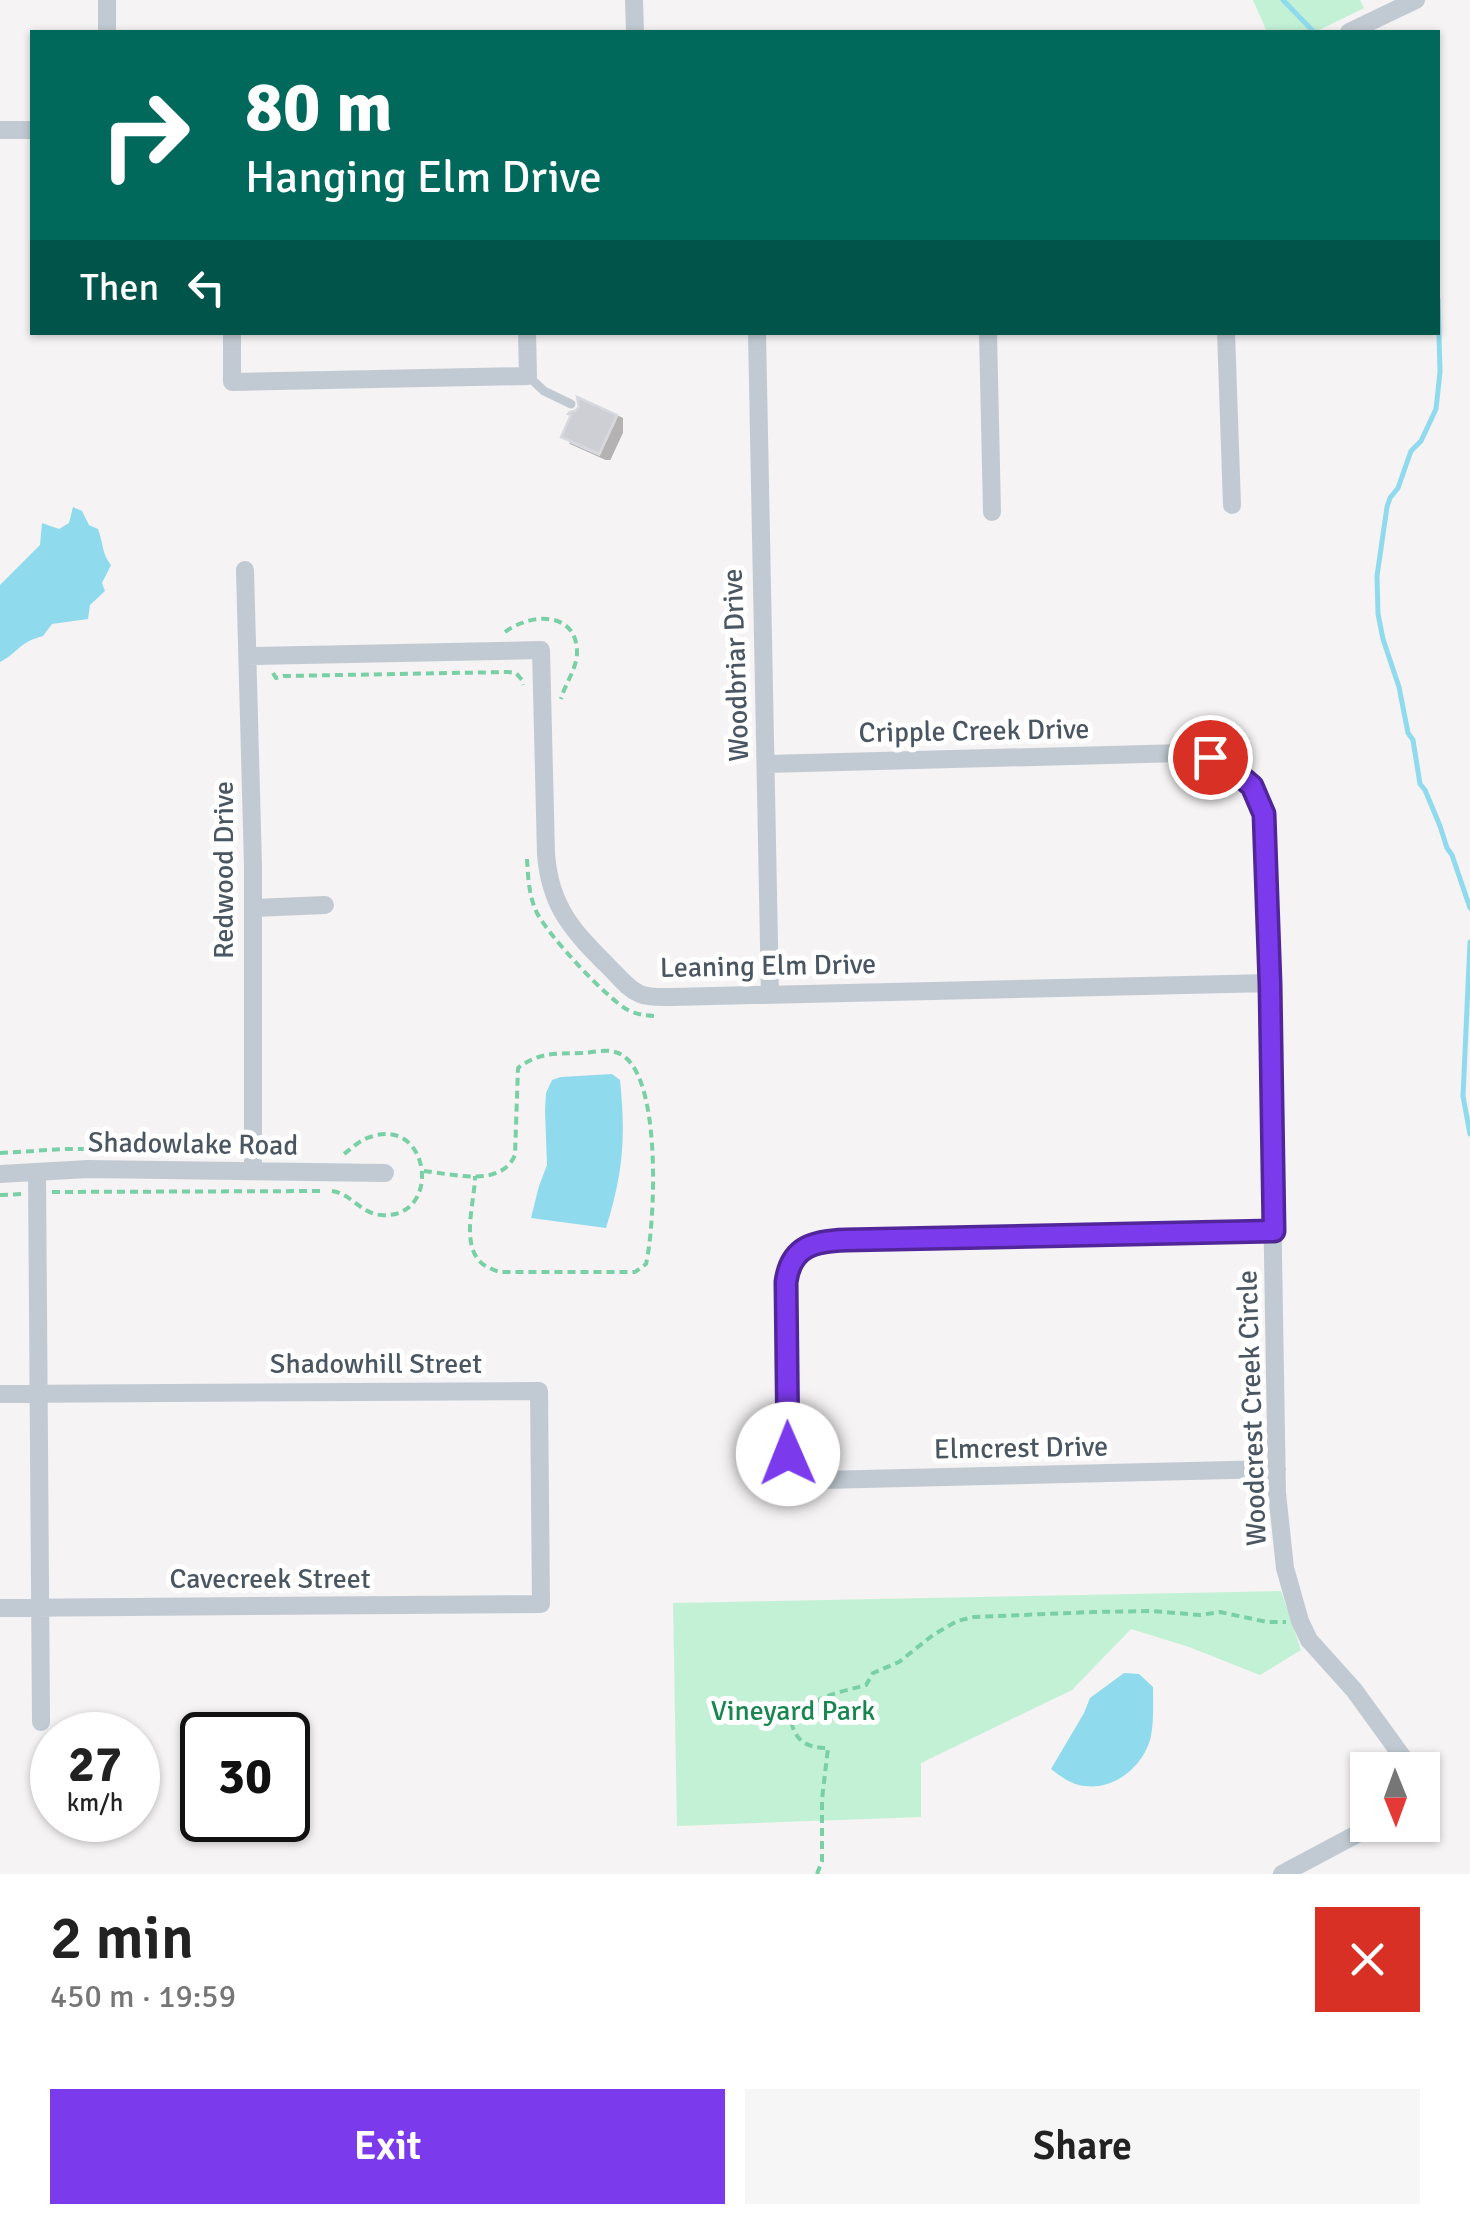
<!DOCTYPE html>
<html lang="en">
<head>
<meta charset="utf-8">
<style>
  :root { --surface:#fff; --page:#f6f6f6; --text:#222; --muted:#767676; --accent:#7c3aed }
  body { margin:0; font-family:Signika,sans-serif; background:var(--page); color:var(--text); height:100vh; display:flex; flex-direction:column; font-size:38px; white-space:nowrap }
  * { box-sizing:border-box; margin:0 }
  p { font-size:32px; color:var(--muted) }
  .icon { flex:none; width:55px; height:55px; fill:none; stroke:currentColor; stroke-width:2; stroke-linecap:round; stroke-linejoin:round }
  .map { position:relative; height:1874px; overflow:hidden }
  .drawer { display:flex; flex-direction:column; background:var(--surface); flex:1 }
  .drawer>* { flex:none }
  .banner { position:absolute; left:30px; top:30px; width:1410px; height:305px; border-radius:0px; box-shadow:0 2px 8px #0004; background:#00695c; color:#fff; overflow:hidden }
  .needle { width:65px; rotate:179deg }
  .buttons { position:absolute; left:1350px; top:1752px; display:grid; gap:20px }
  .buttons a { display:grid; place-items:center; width:90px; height:90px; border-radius:0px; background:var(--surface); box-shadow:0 2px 8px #0004; font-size:50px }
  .speed { position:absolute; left:30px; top:1712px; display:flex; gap:20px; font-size:50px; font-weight:700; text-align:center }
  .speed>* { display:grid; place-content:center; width:130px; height:130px; border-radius:50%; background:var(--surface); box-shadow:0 2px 8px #0004; line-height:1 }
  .speed small { font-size:25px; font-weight:400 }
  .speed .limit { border:5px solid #111; border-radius:15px; background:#fff; color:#111 }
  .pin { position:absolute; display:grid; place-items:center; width:85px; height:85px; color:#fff; margin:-42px; border:5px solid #fff; border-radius:50%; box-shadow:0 2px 10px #0007 }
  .me { position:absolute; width:110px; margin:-55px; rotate:359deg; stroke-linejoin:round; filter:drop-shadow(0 0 8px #0008) }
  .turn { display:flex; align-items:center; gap:35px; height:210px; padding:0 50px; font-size:45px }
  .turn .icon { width:130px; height:130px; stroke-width:2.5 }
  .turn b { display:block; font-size:70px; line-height:85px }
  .then { display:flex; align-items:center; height:95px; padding:0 50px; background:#0003; gap:20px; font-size:38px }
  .round { display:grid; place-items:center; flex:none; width:105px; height:105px; border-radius:0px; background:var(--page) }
  .headline { display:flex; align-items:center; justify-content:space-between; height:170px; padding:0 50px }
  h1 { font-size:60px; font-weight:600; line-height:75px }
  .button { display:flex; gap:20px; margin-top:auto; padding:20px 50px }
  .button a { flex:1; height:115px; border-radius:0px; background:var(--accent); color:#fff; font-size:40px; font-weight:600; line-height:115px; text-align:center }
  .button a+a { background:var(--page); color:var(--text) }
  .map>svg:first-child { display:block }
</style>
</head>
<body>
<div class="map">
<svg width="1470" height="1874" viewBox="0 0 1470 1874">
  <defs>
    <filter id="shadow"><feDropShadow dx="10" dy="6" stdDeviation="0" flood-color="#0004"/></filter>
  </defs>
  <rect width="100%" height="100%" fill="#f5f3f3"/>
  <path fill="#c3f1d5" d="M1253 0H1360L1364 8 1315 32H1267Z
    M1281 1591 1301 1650 1260 1675 1189 1647 1131 1629 1072 1690 921 1763V1817L677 1826 673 1603Z"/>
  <path fill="#90daee" d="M73 507 82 511 89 525 98 529C103 542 102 555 111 565L102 583 105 591 90 605 88 619 52 624 43 636C19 642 19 652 0 662V585L40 545 42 523 59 529 69 523Z
    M612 1074 620 1080C626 1138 623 1173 606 1228L531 1218 539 1186 547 1165 545 1110 546 1093 552 1080 561 1077Z
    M1124 1673 1139 1674 1153 1687C1153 1703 1154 1720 1151 1736 1144 1767 1112 1793 1079 1785 1068 1782 1060 1776 1051 1769L1084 1713 1090 1698Z"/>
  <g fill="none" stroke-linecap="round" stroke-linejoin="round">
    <path stroke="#90daee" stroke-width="5" d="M1283 0 1314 32
      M1438 299 1440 372 1436 409 1421 441 1411 451 1398 488 1390 498 1387 507 1377 576 1378 614 1383 639 1399 687 1408 733 1413 740 1420 784 1425 790 1440 826 1447 848 1452 855 1470 908
      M1470 942 1463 1096 1470 1134"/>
  </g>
  <path fill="#cdcfd5" stroke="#d7d9de" stroke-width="2.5" filter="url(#shadow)" d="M577 397 617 415 599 454 561 437 571 415 568 414 570 412 575 411 579 407Z"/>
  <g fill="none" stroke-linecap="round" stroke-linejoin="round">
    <path stroke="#7ad0a6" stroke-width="4" stroke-dasharray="8 5" stroke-linecap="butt" d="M505 632C530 613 578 610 577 654 576 670 565 684 561 699
      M273 673 276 678 284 676 508 672 516 673 522 680 523 685
      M527 859C528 877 529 897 537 913 548 935 607 999 628 1010 638 1015 648 1016 659 1016
      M0 1153 65 1149 235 1148
      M424 1171C453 1174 501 1188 515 1155L518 1068C540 1051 558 1054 584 1053 593 1052 607 1049 615 1052 664 1064 655 1226 646 1264L635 1272H499C494 1270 489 1268 484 1265 459 1247 475 1202 475 1176
      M332 1191C352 1194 361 1214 381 1215 443 1220 431 1115 370 1137 360 1140 352 1148 344 1154
      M52 1192 323 1191
      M0 1195 23 1194
      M817 1874 822 1861V1799L828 1748C810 1748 798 1744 792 1725 806 1697 838 1693 866 1685L873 1673 899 1662 933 1635 957 1621 974 1617 1093 1612 1152 1611 1200 1615 1220 1612 1267 1622H1286"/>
    <path stroke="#c1cad2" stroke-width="9" d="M528 376 544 391 571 404"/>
    <path stroke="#c1cad2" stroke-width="18" d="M107 0V32
      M634 0 635 32
      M1349 32 1416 0
      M0 130H32
      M232 332V382L528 376 527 332
      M757 332 770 995
      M988 332 992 512
      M1226 332 1232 505
      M245 570 253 866V1171
      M248 656 541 650 546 854C550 908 574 932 610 968 619 977 628 989 640 994 650 998 661 997 672 997L1270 983
      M767 764 1183 753C1239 758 1261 785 1266 839L1277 1493 1285 1568 1300 1621 1309 1640 1354 1690 1412 1770
      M253 908 325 905
      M37 1172 41 1722
      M0 1174 88 1169 385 1173
      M1274 1231 846 1240C814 1241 791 1246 786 1282V1443C790 1466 801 1476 823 1480L1277 1469
      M0 1394 539 1391 541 1604 0 1608
      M1422 1785 1431 1797 1422 1801
      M1282 1874 1374 1825"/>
  </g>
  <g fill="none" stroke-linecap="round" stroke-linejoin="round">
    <defs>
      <path id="route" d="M788 1454 786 1282C791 1246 814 1241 846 1240L1274 1231 1270 984 1264 814 1252 786 1233 770 1210 757"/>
    </defs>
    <use href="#route" stroke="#51269a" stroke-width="25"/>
    <use href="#route" stroke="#7c3aed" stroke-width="18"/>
  </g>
  <g text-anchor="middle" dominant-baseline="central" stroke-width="10" stroke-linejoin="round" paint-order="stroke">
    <g font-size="28" fill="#4a5661" stroke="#fff">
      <text transform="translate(736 665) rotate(-92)">Woodbriar Drive</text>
      <text transform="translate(974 731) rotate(-1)">Cripple Creek Drive</text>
      <text transform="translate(224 870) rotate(-90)">Redwood Drive</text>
      <text transform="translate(768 966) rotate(-1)">Leaning Elm Drive</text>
      <text transform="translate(193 1144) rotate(1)">Shadowlake Road</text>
      <text x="376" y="1364">Shadowhill Street</text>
      <text transform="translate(1252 1408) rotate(-92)">Woodcrest Creek Circle</text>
      <text transform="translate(1021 1448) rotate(-1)">Elmcrest Drive</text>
      <text x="270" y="1579">Cavecreek Street</text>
    </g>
    <g font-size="28" fill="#17864f" stroke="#fff">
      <text x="793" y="1711">Vineyard Park</text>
    </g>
  </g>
</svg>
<div class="buttons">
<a><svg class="needle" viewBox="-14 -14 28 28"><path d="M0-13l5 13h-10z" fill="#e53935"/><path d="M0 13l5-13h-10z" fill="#767676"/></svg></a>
</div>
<div class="speed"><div>27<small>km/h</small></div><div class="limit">30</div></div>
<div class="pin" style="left:1210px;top:757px;background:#d93025"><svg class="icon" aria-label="arrive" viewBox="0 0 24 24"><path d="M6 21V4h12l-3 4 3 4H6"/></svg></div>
<svg class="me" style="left:788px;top:1454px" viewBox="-20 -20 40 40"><circle r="19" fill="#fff"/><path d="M0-13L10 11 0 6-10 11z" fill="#7c3aed"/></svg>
<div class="banner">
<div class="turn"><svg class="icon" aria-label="right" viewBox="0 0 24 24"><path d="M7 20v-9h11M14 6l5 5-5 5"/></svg><div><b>80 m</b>Hanging Elm Drive</div></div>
<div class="then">Then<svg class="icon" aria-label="left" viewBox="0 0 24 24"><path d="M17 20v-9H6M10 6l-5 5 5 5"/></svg></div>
</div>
</div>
<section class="drawer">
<div class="headline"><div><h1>2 min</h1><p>450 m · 19:59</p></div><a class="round" style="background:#d93025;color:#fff"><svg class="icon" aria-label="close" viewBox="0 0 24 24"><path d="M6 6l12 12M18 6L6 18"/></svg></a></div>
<div class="button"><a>Exit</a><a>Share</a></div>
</section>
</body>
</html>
